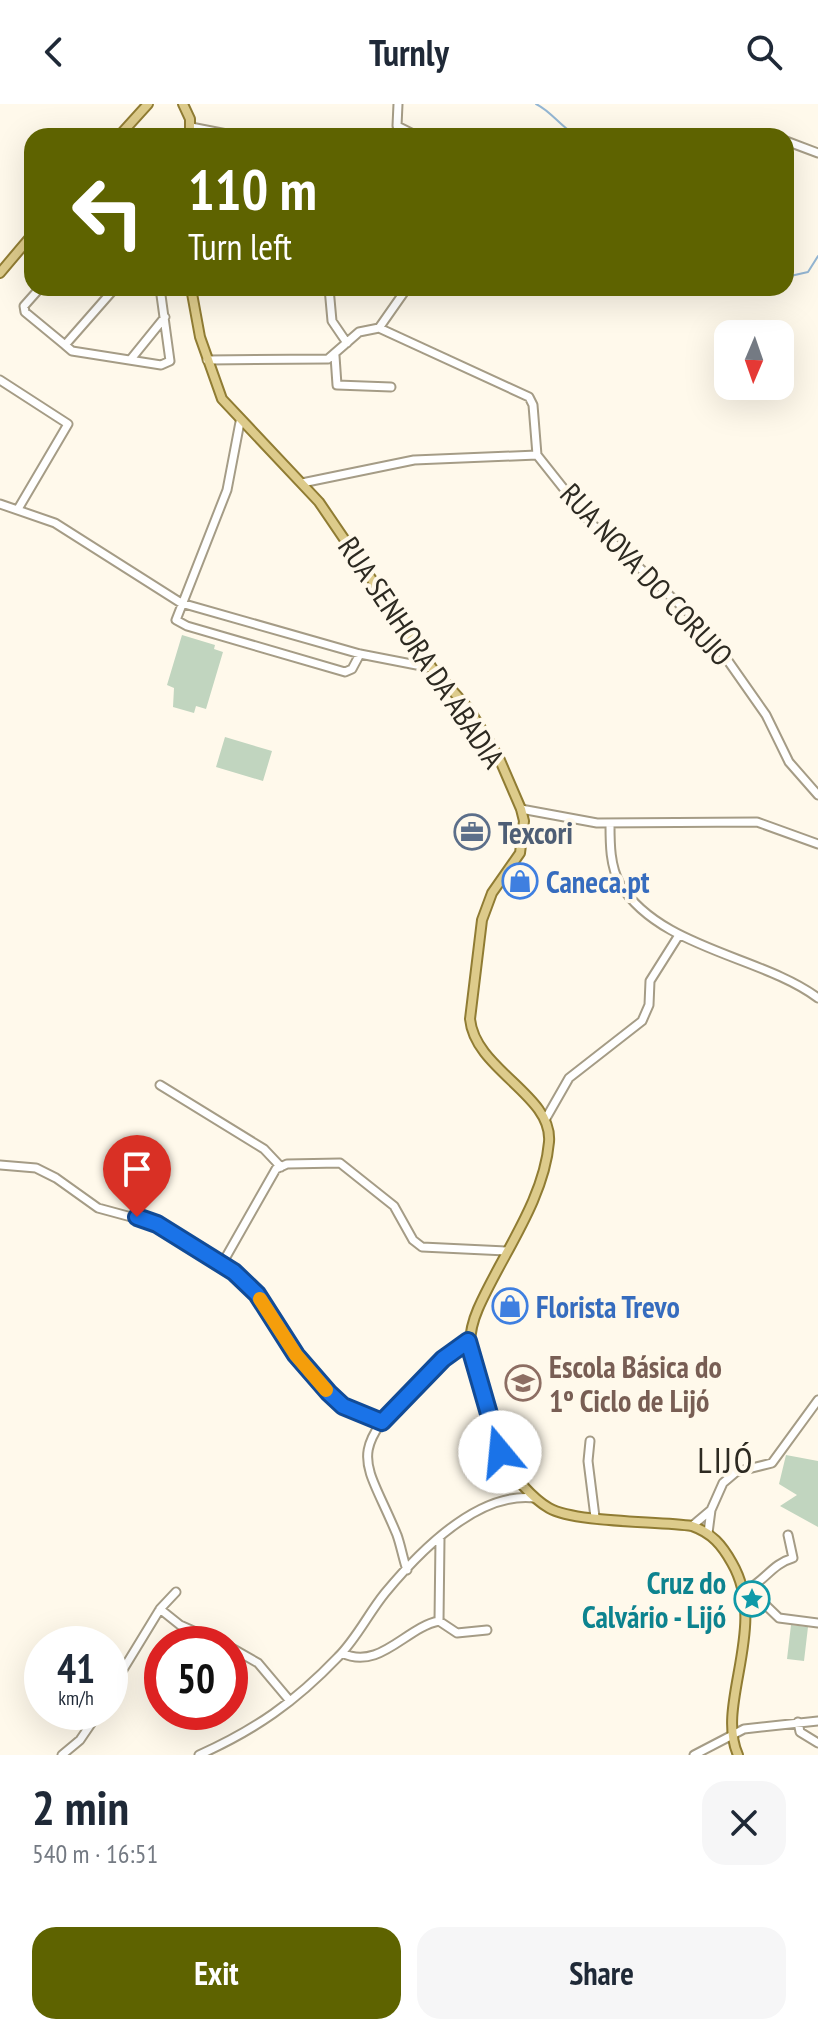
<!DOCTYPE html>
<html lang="en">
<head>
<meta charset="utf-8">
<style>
  :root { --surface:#fff; --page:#f6f6f7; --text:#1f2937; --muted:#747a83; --accent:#5e6300 }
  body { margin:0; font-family:"PT Sans Narrow",sans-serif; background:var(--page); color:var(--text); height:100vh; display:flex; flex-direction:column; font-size:30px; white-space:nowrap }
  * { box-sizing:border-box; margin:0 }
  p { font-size:26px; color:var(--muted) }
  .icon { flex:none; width:44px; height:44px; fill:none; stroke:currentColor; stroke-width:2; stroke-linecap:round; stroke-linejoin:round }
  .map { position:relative; height:1651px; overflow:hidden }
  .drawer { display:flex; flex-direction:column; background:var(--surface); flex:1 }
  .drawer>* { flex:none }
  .hud { position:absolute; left:24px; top:24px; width:770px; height:168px; border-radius:24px; box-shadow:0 8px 32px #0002; background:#5e6300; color:#fff; overflow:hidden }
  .needle { width:52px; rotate:182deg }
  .tools { position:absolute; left:714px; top:216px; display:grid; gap:16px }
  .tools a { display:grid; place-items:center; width:80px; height:80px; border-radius:16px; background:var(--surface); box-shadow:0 8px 32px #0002; font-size:40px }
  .speed { position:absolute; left:24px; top:1522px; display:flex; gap:16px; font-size:40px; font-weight:700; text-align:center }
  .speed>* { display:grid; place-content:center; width:104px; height:104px; border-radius:50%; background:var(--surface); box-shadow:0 8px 32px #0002; line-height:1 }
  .speed small { font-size:20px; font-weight:400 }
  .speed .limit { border:12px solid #d22; background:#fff; color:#111 }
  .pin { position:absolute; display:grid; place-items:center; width:68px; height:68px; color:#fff; margin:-82px -34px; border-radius:50% 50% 50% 0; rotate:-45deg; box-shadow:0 0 8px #0007 }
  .pin .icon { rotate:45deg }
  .me { position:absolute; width:88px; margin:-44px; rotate:343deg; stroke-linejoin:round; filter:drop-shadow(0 0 6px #0008) }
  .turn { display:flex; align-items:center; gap:28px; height:168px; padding:0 32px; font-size:36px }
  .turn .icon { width:104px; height:104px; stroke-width:2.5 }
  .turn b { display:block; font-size:56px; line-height:68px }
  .round { display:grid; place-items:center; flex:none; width:84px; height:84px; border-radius:24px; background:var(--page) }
  .summary { display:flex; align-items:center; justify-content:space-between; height:136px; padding:0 32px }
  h1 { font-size:48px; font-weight:600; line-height:60px }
  .primary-button { display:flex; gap:16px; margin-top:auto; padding:16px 32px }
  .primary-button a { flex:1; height:92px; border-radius:24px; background:var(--accent); color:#fff; font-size:32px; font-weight:600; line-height:92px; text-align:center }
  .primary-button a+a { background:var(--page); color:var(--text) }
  header { display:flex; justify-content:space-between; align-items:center; height:104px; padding:0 32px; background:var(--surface); font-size:36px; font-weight:600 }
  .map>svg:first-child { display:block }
</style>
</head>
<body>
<header><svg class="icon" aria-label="back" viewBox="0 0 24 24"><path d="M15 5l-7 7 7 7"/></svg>Turnly<svg class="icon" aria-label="search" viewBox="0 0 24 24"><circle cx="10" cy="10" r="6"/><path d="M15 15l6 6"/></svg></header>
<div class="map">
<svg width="818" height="1651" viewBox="0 0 818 1651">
  <rect width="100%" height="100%" fill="#fff9eb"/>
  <path fill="#c1d5bf" d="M182 531 215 541 214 545 223 548 206 605 196 602 194 609 173 603 174 584 167 581Z
    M225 633 272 647 263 677 216 663Z
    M786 1351 818 1357V1423L780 1402 797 1391 779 1380Z
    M791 1521 808 1523 804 1557 787 1555Z"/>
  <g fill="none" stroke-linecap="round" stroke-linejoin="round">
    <path stroke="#94b6d3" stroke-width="2" d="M536 0C553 8 562 26 580 32
      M786 173 808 168 818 152"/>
    <defs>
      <path id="minor" d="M398 0 397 22 417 32
        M191 23 237 32
        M722 32H762
        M786 37 818 49
        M40 184 24 202 25 208 65 241 115 184
        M329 184 332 217 347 239
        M379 224 407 184
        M65 241 72 247 161 261 170 257 160 184
        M335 252 337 281 391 283
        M131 255 165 213
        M207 256 328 255 359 228 379 224 529 293 533 301 537 351 591 419 705 524 766 611 789 658 818 691
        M0 276 68 320 18 405
        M240 318 227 386 176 516 187 522 345 568 352 565 360 550
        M302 379 414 356 537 351
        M0 400 55 419 181 499 360 550 432 564
        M521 705 597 719 757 718 818 740
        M610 720C610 740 610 762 620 780 660 845 762 852 818 894
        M160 981 264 1045 281 1063
        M545 1016 569 974 642 917 649 901 650 877 679 831
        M0 1061 36 1064 56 1074 98 1104 157 1120 222 1160 257 1190 296 1251 329 1289 343 1302 382 1318
        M222 1160 276 1065 287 1060 340 1059 394 1102 413 1136 422 1143 506 1147
        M590 1337 588 1357 595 1413
        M692 1422 711 1406
        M708 1429 711 1406 723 1379 736 1368 772 1359 818 1296
        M407 1466C403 1455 401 1442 397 1431 366 1356 345 1352 411 1285 428 1268 446 1247 468 1237
        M745 1487C766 1476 772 1460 793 1454L788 1431
        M745 1487 752 1488 779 1514 818 1519
        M160 1505 176 1488
        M439 1517 440 1435
        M230 1543 258 1559 290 1597
        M342 1549C380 1567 406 1523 439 1517L457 1529 487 1526
        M110 1587 160 1505 180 1521 223 1540
        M798 1618 800 1628 818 1639
        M62 1651 80 1636 99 1608
        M199 1651C255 1626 295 1598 338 1553 357 1534 368 1510 385 1489 419 1448 477 1387 535 1394
        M694 1651 744 1625 818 1617"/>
      <path id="major" d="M183 0 190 15V32
        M119 32 148 0
        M0 169 32 131
        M191 184 200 233 222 295 319 398 432 564 469 605 499 654 521 705 524 717 520 749 492 789 482 816 470 915C475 966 553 991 549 1038 544 1097 501 1152 478 1205 462 1242 473 1262 485 1298 491 1316 493 1339 503 1355 512 1371 533 1395 549 1404 575 1419 658 1417 692 1422 712 1429 722 1441 732 1459 769 1523 715 1600 738 1651"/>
    </defs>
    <use href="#minor" stroke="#a59c86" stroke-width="11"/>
    <use href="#major" stroke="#907c33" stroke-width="12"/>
    <use href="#minor" stroke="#fff" stroke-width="7"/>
    <use href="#major" stroke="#ddcb8b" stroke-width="8"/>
  </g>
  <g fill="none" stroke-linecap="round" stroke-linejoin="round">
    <defs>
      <path id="route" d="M137 1113 157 1120 234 1168 257 1190 296 1251 329 1289 343 1302 382 1318 443 1255 468 1237 500 1348"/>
    </defs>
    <use href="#route" stroke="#114b97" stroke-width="20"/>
    <use href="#route" stroke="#1a73e8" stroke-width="14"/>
    <path stroke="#f59e0b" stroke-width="14" d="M260 1195 296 1251 326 1286"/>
  </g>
  <defs>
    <symbol id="office-ring" viewBox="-11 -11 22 22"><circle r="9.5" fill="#fff9eb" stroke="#5c6f8a" stroke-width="1.5"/><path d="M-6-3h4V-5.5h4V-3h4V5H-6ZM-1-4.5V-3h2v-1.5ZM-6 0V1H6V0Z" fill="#5c6f8a"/></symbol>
    <symbol id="shop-ring" viewBox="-11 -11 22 22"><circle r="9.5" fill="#fff9eb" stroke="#3f7fe0" stroke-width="1.5"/><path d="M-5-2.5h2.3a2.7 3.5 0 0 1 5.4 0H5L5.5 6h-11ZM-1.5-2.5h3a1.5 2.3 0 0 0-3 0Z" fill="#3f7fe0"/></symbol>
    <symbol id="school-ring" viewBox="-11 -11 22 22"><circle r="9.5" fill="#fff9eb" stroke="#8d6e63" stroke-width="1.5"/><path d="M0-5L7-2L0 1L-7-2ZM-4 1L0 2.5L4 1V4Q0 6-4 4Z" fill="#8d6e63"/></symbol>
    <symbol id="sight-ring" viewBox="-11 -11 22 22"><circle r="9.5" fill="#fff9eb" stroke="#0f9aa8" stroke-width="1.5"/><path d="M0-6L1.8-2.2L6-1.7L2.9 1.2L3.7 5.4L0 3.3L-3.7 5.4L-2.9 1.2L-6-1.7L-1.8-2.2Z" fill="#0f9aa8"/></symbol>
  </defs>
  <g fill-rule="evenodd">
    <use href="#office-ring" x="452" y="708" width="40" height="40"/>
    <use href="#shop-ring" x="500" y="757" width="40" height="40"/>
    <use href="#shop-ring" x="490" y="1182" width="40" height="40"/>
    <use href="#school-ring" x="503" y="1259" width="40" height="40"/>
    <use href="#sight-ring" x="732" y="1475" width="40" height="40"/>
  </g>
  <g text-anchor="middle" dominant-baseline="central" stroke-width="8" stroke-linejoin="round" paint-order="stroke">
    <g font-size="30" fill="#2d2a21" stroke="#fff9eb">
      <text transform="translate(647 470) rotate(47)">RUA NOVA DO CORUJO</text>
      <text transform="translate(422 548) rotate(56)">RUA SENHORA DA ABADIA</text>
    </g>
    <g font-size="30" font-weight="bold" fill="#4e5e75" stroke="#fff9eb" text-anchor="start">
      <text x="498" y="728">Texcori</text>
    </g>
    <g font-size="30" font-weight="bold" fill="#366cbe" stroke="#fff9eb" text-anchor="start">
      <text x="546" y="777">Caneca.pt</text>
      <text x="536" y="1202">Florista Trevo</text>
    </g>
    <g font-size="30" font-weight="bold" fill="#785e54" stroke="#fff9eb" text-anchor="start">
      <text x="549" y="1262">Escola Básica do<tspan x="549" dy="34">1º Ciclo de Lijó</tspan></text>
    </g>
    <g font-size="30" font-weight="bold" fill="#0d838f" stroke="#fff9eb" text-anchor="end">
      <text x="726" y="1478">Cruz do<tspan x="726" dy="34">Calvário - Lijó</tspan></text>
    </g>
    <g font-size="34" letter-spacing="2" fill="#2d2a21" stroke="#fff9eb">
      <text x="726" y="1356">LIJÓ</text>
    </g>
  </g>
</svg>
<div class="tools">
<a><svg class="needle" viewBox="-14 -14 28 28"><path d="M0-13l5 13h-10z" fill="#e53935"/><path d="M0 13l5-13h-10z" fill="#747a83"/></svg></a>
</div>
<div class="speed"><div>41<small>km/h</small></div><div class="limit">50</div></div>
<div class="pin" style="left:137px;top:1113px;background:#d93025"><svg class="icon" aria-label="arrive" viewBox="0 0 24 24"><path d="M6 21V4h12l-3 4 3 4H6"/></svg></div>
<svg class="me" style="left:500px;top:1348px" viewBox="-20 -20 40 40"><circle r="19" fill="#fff"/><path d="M0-13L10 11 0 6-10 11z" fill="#1a73e8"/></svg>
<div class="hud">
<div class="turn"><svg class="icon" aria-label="left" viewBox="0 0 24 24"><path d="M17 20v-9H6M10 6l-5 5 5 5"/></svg><div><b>110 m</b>Turn left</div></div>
</div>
</div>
<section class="drawer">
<div class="summary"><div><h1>2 min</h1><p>540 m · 16:51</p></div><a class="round"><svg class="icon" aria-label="close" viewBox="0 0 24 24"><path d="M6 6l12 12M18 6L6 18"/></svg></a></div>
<div class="primary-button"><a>Exit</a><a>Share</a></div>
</section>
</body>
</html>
